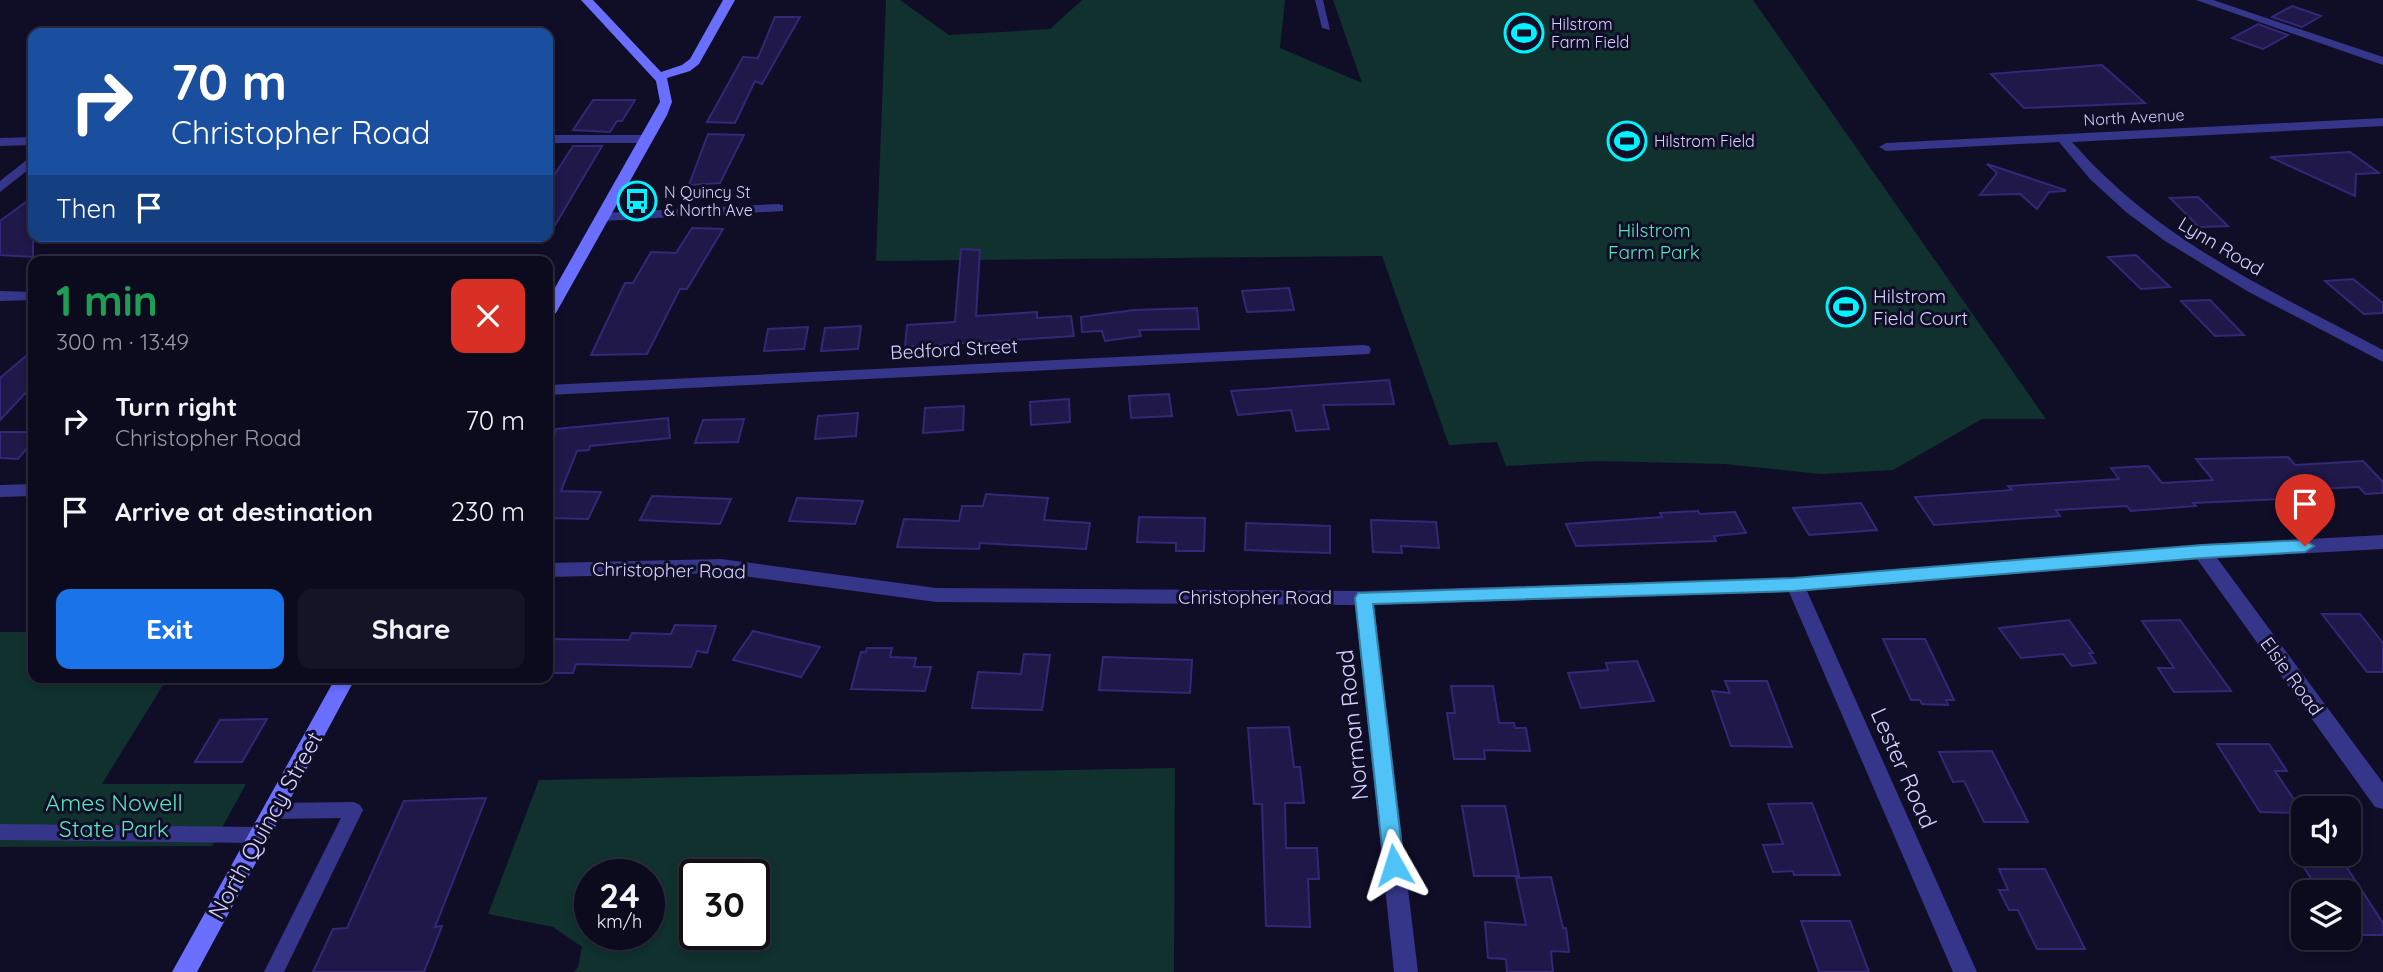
<!DOCTYPE html>
<html lang="en">
<head>
<meta charset="utf-8">
<style>
  :root { --surface:#0c0a1d; --page:#151326; --text:#f1f3f6; --muted:#9a9aa4; --line:#2c2b3b; --accent:#1a73e8 }
  body { margin:0; font-family:Quicksand,sans-serif; background:var(--page); color:var(--text); height:100vh; display:flex; flex-direction:column; font-size:26px; white-space:nowrap }
  * { box-sizing:border-box; margin:0 }
  p { font-size:23px; color:var(--muted) }
  .icon { flex:none; width:38px; height:38px; fill:none; stroke:currentColor; stroke-width:2; stroke-linecap:round; stroke-linejoin:round }
  .map { position:relative; flex:1; overflow:hidden }
  .drawer { position:absolute; left:28px; top:256px; width:525px; height:427px; display:flex; flex-direction:column; background:var(--surface); border-radius:14px; box-shadow:0 4px 10px #0003,0 0 0 2px var(--line) }
  .drawer>* { flex:none }
  .guide { position:absolute; left:28px; top:28px; width:525px; height:214px; border-radius:14px; box-shadow:0 4px 10px #0003,0 0 0 2px var(--line); background:#1a4fa0; color:#fff; overflow:hidden }
  .buttons { position:absolute; left:2291px; top:796px; display:grid; gap:14px }
  .buttons a { display:grid; place-items:center; width:70px; height:70px; border-radius:14px; background:var(--surface); box-shadow:0 4px 10px #0003,0 0 0 2px var(--line); font-size:35px }
  .speed { position:absolute; left:574px; top:859px; display:flex; gap:14px; font-size:35px; font-weight:700; text-align:center }
  .speed>* { display:grid; place-content:center; width:91px; height:91px; border-radius:50%; background:var(--surface); box-shadow:0 4px 10px #0003,0 0 0 2px var(--line); line-height:1 }
  .speed small { font-size:18px; font-weight:400 }
  .speed .limit { border:4px solid #111; border-radius:10px; background:#fff; color:#111 }
  .pin { position:absolute; display:grid; place-items:center; width:60px; height:60px; color:#fff; margin:-72px -30px; border-radius:50% 50% 50% 0; rotate:-45deg; box-shadow:0 0 7px #0007 }
  .pin .icon { rotate:45deg }
  .me { position:absolute; width:77px; margin:-38px; rotate:354deg; stroke-linejoin:round; filter:drop-shadow(0 0 5px #0008) }
  .turn { display:flex; align-items:center; gap:24px; height:147px; padding:0 28px; font-size:32px }
  .turn .icon { width:91px; height:91px; stroke-width:2.5 }
  .turn b { display:block; font-size:49px; line-height:60px }
  .then { display:flex; align-items:center; height:66px; padding:0 28px; background:#0003; gap:14px; font-size:26px }
  .round { display:grid; place-items:center; flex:none; width:74px; height:74px; border-radius:14px; background:var(--page) }
  .headline { display:flex; align-items:center; justify-content:space-between; height:119px; padding:0 28px }
  h1 { font-size:42px; font-weight:800; line-height:52px; color:#1e9e55 }
  .action { display:flex; gap:14px; margin-top:auto; padding:14px 28px }
  .action a { flex:1; height:80px; border-radius:14px; background:var(--accent); color:#fff; font-size:28px; font-weight:800; line-height:80px; text-align:center }
  .action a+a { background:var(--page); color:var(--text) }
  ul { padding:0; list-style:none }
  li { display:flex; align-items:center; gap:21px; height:91px; padding:0 28px }
  li div { flex:1 }
  li b { display:block; font-size:26px }
  li em { font-style:normal }
  .map>svg:first-child { display:block }
</style>
</head>
<body>
<div class="map">
<svg width="2383" height="972" viewBox="0 0 2383 972">
  <rect width="100%" height="100%" fill="#100d27"/>
  <path fill="#10312e" fill-rule="evenodd" d="M886 0H900L949 35 1050 29 1082 0H1285L1280 48 1362 83 1333 0H1753L2046 419H1982L1893 470 1821 474 1724 464 1598 461 1506 466 1497 442 1449 445 1382 256 876 261Z
    M0 632H33V677H168L102 784H246L212 846 0 847Z
    M1175 768 1174 972H574L578 967 582 947 553 927 488 914 539 780ZM590 875H649V934H590ZM695 875H754V934H695Z"/>
  <path fill="#1f1849" stroke="#332877" stroke-width="2" d="M2292 6 2321 16 2302 27 2272 17Z
    M775 17H800L762 84 755 81 735 123 707 122 743 57 758 58Z
    M2258 24 2288 35 2263 49 2232 38Z
    M2102 65 2145 103 2024 108 1991 74Z
    M593 100H635L622 121H617L610 132 573 130Z
    M708 134 744 135 720 183 689 185Z
    M573 146H602L548 237V185Z
    M2350 152 2379 173 2356 174 2355 196 2270 157Z
    M1987 164 2065 190V191L2049 192 2037 209 2020 194 1980 195 1997 173Z
    M33 197V257L0 255V221Z
    M2198 197 2228 226 2199 227 2170 198Z
    M692 228 723 229 687 289H680L647 354 591 355 625 283H633L651 252 676 253Z
    M961 249 980 250 976 316 1037 312V318L1071 316 1074 336 905 347 907 325 955 322Z
    M2136 255 2170 287 2141 289 2108 257Z
    M2353 279 2383 303V313L2364 314 2325 281Z
    M1289 288 1294 310 1247 312 1242 291Z
    M2210 300 2244 335 2215 336 2181 301Z
    M1197 308 1199 329 1139 330 1141 336 1105 341 1102 331 1082 332 1081 317 1134 310Z
    M861 326 858 349 821 351 825 328Z
    M808 327 804 349 764 351 768 329Z
    M33 350V385L0 420V378Z
    M1389 380 1394 404 1323 405 1329 429 1296 431 1291 410 1238 415 1231 391Z
    M1169 394 1172 416 1131 418 1129 396Z
    M1069 399 1070 422 1031 425 1030 402Z
    M964 406 963 430 923 433 925 408Z
    M858 413 856 436 815 439 818 416Z
    M668 418 670 438 590 446 589 450 577 451 561 491 601 492 588 519 550 518 548 520V459L556 429Z
    M744 419 738 442 695 443 703 420Z
    M0 432H33V441L18 459 0 458Z
    M2288 457 2295 465 2363 461 2383 482V493L2365 494 2359 487 2295 490 2303 498 2193 503 2196 506 2131 511 2127 506 2056 510 2060 516 1934 525 1915 497 2012 490 2008 486 2119 479 2111 468 2148 466 2162 483 2213 480 2196 459Z
    M986 494 1048 498 1044 520 1090 523 1086 549 980 543 979 549 897 547 904 519 959 521 962 506H983Z
    M652 496 731 499 720 524 640 520Z
    M797 498 863 501 855 524 789 521Z
    M1861 503 1877 530 1809 535 1793 508Z
    M1698 511 1700 514 1735 512 1746 533 1714 536 1716 541 1576 546 1566 524 1662 517 1660 513Z
    M1139 517 1205 518 1204 551H1176V543L1137 542Z
    M1371 520 1436 522 1439 548 1401 546 1402 553 1373 552Z
    M1246 523 1330 526V553L1245 550Z
    M2322 614H2360L2383 643V672H2367Z
    M2069 620 2093 653H2089L2096 663 2072 666 2063 654 2021 658 1999 628Z
    M2180 620 2231 691 2174 692 2158 668H2174L2142 621Z
    M675 625 716 626 707 653 697 651 691 667 576 664 573 673H548V639L629 640 632 633 671 634Z
    M753 631 820 647 801 677 733 660Z
    M1883 639H1925L1954 700H1946L1948 705 1922 704 1920 700H1911Z
    M867 648H892L890 657 916 658 914 667H931L925 691 851 689 861 652H866Z
    M1024 654 1050 655 1042 710 972 708 978 672 1021 674Z
    M1103 657 1192 660 1190 693 1099 690Z
    M1637 661 1654 701 1581 708 1568 673 1608 670 1606 663Z
    M1725 681H1767L1792 747 1731 746 1712 691 1730 693Z
    M1451 686H1493L1499 723H1514L1515 728H1526L1530 751 1484 750 1485 759H1454L1447 713H1455Z
    M267 719 242 762H195L220 720Z
    M1289 727 1294 767H1300L1304 803H1285L1286 848H1317L1319 879H1308L1310 927 1266 926 1262 804H1254L1248 728Z
    M2217 744H2269L2287 771H2275L2303 813 2260 812Z
    M1992 751 2028 822H1984L1964 781 1953 782 1939 752Z
    M486 798 435 927 442 926 424 972H313L333 929 347 928 404 801Z
    M1812 803 1840 875H1794L1793 871 1773 872 1763 845 1783 844 1768 804Z
    M1462 806H1505L1519 876H1474Z
    M2297 857H2340L2383 923V935H2348V892H2320Z
    M1999 869H2045L2085 949H2037L2018 910H2009L1999 890H2008Z
    M1551 877 1563 928H1566L1569 952 1551 951 1553 972H1507L1506 959 1488 958 1485 922 1526 925 1516 878Z
    M1801 921H1850L1869 972H1819Z"/>
  <g fill="none" stroke-linecap="round" stroke-linejoin="round">
    <path fill="#353689" fill-rule="evenodd" d="M1315 0H1323L1330 30 1322 28Z
      M354 802 360 805 363 810 284 972H264L341 818 273 819 267 816 264 811 267 806 273 803Z
      M0 824 259 827 265 829 268 835 265 841 259 843 0 840Z"/>
    <path fill="#353689" fill-rule="evenodd" d="M2196 0H2213L2383 57V65Z
      M2383 118V126L2072 142C2161 243 2267 288 2383 350V362L2247 291 2165 241 2126 212 2090 179 2059 142 1886 151 1879 147 1886 143Z
      M548 135H648L654 139 648 143H548Z
      M33 137V145L0 146V138Z
      M33 155V166L0 192V181Z
      M778 204 783 205V211L603 221 596 217 603 213Z
      M0 291 33 292V300L0 301Z
      M1363 345 1369 346 1371 350 1369 354 548 395V385Z
      M33 484V496L0 497V485Z
      M2383 535V549L2217 558 2383 783V809L2375 807 2197 559 1807 591 1977 972H1953L1789 592 1374 605 1418 972H1394L1355 605 936 602 721 573 548 577V563L721 559 936 588 1364 591 1795 578 2202 545Z"/>
    <path fill="#6a6fff" fill-rule="evenodd" d="M581 0H593L661 72 682 65 690 59 723 0H735L699 64 690 71 667 78 672 102 667 115 556 313 548 318V300L660 102 656 81Z
      M336 677H356L197 972H172Z"/>
  </g>
  <path fill="#4fc3f7" stroke="#337fa1" stroke-width="2" d="M2305 540 2314 546 2305 552 2202 558 1794 591 1373 604 1404 865 1401 872 1394 874 1387 872 1384 865 1355 598 1358 593 1794 578 2202 545Z"/>
  <defs>
    <symbol id="stadium-ring" viewBox="-11 -11 22 22"><circle r="9.5" fill="#100d27" stroke="#00f3fe" stroke-width="1.5"/><path d="M0-5a6.5 5 0 1 0 0 10a6.5 5 0 1 0 0-10ZM-3.5-1.8h7v3.6h-7Z" fill="#00f3fe"/></symbol>
    <symbol id="bus-ring" viewBox="-11 -11 22 22"><circle r="9.5" fill="#100d27" stroke="#00f3fe" stroke-width="1.5"/><path d="M-5-6H5V4H4V6H2V4H-2V6H-4V4H-5ZM-3.5-4V0h7V-4ZM-3.5 1.2v1.5H-2V1.2ZM2 1.2v1.5H3.5V1.2Z" fill="#00f3fe"/></symbol>
  </defs>
  <g fill-rule="evenodd">
    <use href="#stadium-ring" x="1502" y="11" width="44" height="44"/>
    <use href="#stadium-ring" x="1605" y="119" width="44" height="44"/>
    <use href="#bus-ring" x="615" y="179" width="44" height="44"/>
    <use href="#stadium-ring" x="1824" y="285" width="44" height="44"/>
  </g>
  <g text-anchor="middle" dominant-baseline="central" stroke-width="6" stroke-linejoin="round" paint-order="stroke">
    <g font-size="16" fill="#d5d3ff" stroke="#100d27" text-anchor="start">
      <text x="1551" y="24">Hilstrom<tspan x="1551" dy="18">Farm Field</tspan></text>
      <text x="1654" y="141">Hilstrom Field</text>
      <text x="664" y="192">N Quincy St<tspan x="664" dy="18">&amp; North Ave</tspan></text>
    </g>
    <g font-size="16" fill="#d5d3ff" stroke="#100d27">
      <text transform="translate(2134 117) rotate(-3)">North Avenue</text>
    </g>
    <g font-size="19" fill="#55e8bb" stroke="#100d27">
      <text x="1654" y="230">Hilstrom<tspan x="1654" dy="22">Farm Park</tspan></text>
    </g>
    <g font-size="19" fill="#d5d3ff" stroke="#100d27">
      <text transform="translate(2221 246) rotate(31)">Lynn Road</text>
      <text transform="translate(954 349) rotate(-3)">Bedford Street</text>
      <text transform="translate(669 570) rotate(1)">Christopher Road</text>
      <text x="1255" y="597">Christopher Road</text>
      <text transform="translate(2292 676) rotate(54)">Elsie Road</text>
    </g>
    <g font-size="19" fill="#d5d3ff" stroke="#100d27" text-anchor="start">
      <text x="1873" y="296">Hilstrom<tspan x="1873" dy="22">Field Court</tspan></text>
    </g>
    <g font-size="23" fill="#d5d3ff" stroke="#100d27">
      <text transform="translate(1352 725) rotate(-96)">Norman Road</text>
      <text transform="translate(1904 768) rotate(66)">Lester Road</text>
      <text transform="translate(265 825) rotate(-61)">North Quincy Street</text>
    </g>
    <g font-size="23" fill="#55e8bb" stroke="#100d27">
      <text x="114" y="802">Ames Nowell<tspan x="114" dy="26">State Park</tspan></text>
    </g>
  </g>
</svg>
<div class="buttons">
<a><svg class="icon" aria-label="sound" viewBox="0 0 24 24"><path d="M4 9h4l5-4v14l-5-4H4zM17 9q2 3 0 6"/></svg></a>
<a><svg class="icon" aria-label="layers" viewBox="0 0 24 24"><path d="M12 4l9 5-9 5-9-5zM3 14l9 5 9-5"/></svg></a>
</div>
<div class="speed"><div>24<small>km/h</small></div><div class="limit">30</div></div>
<div class="pin" style="left:2305px;top:546px;background:#d93025"><svg class="icon" aria-label="arrive" viewBox="0 0 24 24"><path d="M6 21V4h12l-3 4 3 4H6"/></svg></div>
<svg class="me" style="left:1394px;top:865px" viewBox="-20 -20 40 40"><path d="M0-17L14 15 0 8-14 15z" fill="#4fc3f7" stroke="#fff" stroke-width="4"/></svg>
<div class="guide">
<div class="turn"><svg class="icon" aria-label="right" viewBox="0 0 24 24"><path d="M7 20v-9h11M14 6l5 5-5 5"/></svg><div><b>70 m</b>Christopher Road</div></div>
<div class="then">Then<svg class="icon" aria-label="arrive" viewBox="0 0 24 24"><path d="M6 21V4h12l-3 4 3 4H6"/></svg></div>
</div>
<section class="drawer">
<div class="headline"><div><h1>1 min</h1><p>300 m · 13:49</p></div><a class="round" style="background:#d93025;color:#fff"><svg class="icon" aria-label="close" viewBox="0 0 24 24"><path d="M6 6l12 12M18 6L6 18"/></svg></a></div>
<ul>
<li><svg class="icon" aria-label="right" viewBox="0 0 24 24"><path d="M7 20v-9h11M14 6l5 5-5 5"/></svg><div><b>Turn right</b><p>Christopher Road</p></div><em>70 m</em></li>
<li><svg class="icon" aria-label="arrive" viewBox="0 0 24 24"><path d="M6 21V4h12l-3 4 3 4H6"/></svg><div><b>Arrive at destination</b></div><em>230 m</em></li>
</ul>
<div class="action"><a>Exit</a><a>Share</a></div>
</section>
</div>
</body>
</html>
